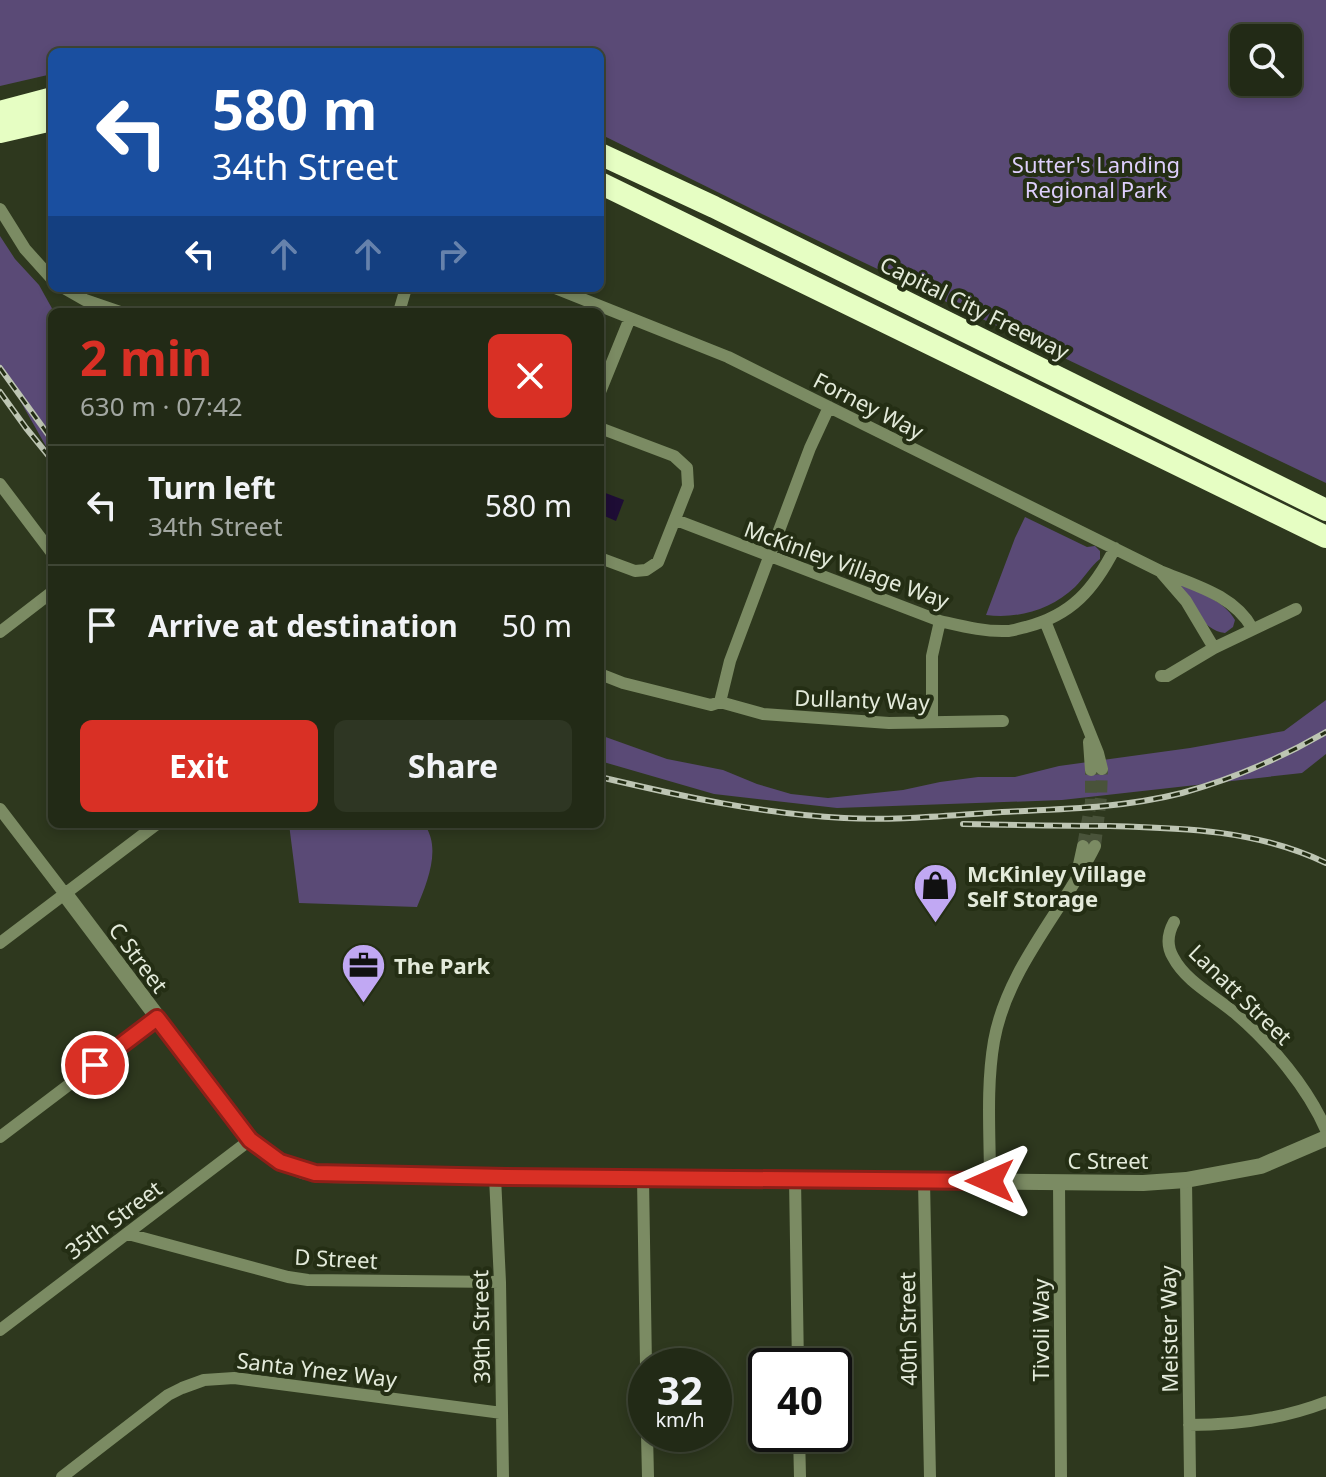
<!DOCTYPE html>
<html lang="en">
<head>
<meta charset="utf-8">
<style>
  :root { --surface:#222a16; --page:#2e3623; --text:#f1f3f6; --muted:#a2a7a1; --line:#3f4635; --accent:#d93025 }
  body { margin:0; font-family:"Noto Sans",sans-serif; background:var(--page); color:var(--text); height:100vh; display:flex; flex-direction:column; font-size:30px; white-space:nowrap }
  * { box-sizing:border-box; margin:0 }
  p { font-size:26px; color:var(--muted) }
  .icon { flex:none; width:44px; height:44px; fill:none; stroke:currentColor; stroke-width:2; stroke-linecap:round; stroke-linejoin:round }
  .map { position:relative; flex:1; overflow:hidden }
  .drawer { position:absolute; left:48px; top:308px; width:556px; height:520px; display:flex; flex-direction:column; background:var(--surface); border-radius:12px; box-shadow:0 4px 12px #0003,0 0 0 2px var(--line) }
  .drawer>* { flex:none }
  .hud { position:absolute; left:48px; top:48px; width:556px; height:244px; border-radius:12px; box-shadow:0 4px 12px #0003,0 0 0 2px var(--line); background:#1a4fa0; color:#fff; overflow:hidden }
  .controls { position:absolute; left:1230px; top:24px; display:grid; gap:16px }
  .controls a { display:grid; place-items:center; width:72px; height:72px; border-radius:12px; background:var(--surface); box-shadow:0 4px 12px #0003,0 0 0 2px var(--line); font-size:40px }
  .speed { position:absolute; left:628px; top:1348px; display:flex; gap:16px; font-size:40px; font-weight:700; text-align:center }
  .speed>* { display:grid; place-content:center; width:104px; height:104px; border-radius:50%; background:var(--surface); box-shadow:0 4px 12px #0003,0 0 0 2px var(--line); line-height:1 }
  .speed small { font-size:20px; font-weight:400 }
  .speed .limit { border:4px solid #111; border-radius:12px; background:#fff; color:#111 }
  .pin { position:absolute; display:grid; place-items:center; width:68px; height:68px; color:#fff; margin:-34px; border:4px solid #fff; border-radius:50%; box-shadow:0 2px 8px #0007 }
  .me { position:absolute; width:88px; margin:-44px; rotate:270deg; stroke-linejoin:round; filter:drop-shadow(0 0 6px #0008) }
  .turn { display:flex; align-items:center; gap:28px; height:168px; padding:0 32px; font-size:36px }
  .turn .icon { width:104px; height:104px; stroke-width:2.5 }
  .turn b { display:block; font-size:56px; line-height:68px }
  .lanes { display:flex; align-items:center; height:76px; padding:0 32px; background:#0003; justify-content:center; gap:40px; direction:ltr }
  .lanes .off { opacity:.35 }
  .round { display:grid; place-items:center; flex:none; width:84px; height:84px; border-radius:12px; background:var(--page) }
  .head { display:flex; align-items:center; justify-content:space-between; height:136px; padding:0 32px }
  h1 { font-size:48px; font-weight:700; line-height:60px; color:var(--accent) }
  .primary-button { display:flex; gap:16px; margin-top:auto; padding:16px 32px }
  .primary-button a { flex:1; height:92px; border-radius:12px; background:var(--accent); color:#fff; font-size:32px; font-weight:700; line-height:92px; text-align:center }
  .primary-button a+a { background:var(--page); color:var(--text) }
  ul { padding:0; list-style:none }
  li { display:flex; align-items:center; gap:24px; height:120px; padding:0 32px; border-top:2px solid var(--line) }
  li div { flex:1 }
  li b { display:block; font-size:30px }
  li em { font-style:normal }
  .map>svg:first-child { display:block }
</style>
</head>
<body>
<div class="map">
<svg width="1326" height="1477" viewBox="0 0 1326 1477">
  <rect width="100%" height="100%" fill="#2e381e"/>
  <path fill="#5a4a76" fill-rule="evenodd" d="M0 0H1326V483L760 213 600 134V52H283L272 50 257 52H52V74L0 86ZM1244 38H1288V82H1244Z
    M0 236 15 259 39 285 54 312H52V348L46 375 52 383V457L0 365Z
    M1025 517 1087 547 1095 546 1100 551V559C1091 566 1084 578 1075 587 1051 610 1018 619 986 615L1015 538Z
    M1177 582C1197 592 1224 600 1235 620L1233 627 1225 633C1202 631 1189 600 1177 582Z
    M1326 700V754L1302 773 1062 800 837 808 714 794 600 761V735L667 759 723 770 757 784 791 794 828 798 903 790 940 782 978 777H1015L1059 766 1190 748 1284 731Z
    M289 824H424C442 848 427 883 417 907L299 903Z"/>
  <path fill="#1e0d35" d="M600 491 624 500 616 521 600 514Z"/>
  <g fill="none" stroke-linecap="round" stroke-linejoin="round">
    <path stroke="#49533a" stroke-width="12" stroke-dasharray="12 6" stroke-linecap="butt" d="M1083 846 1091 802V770
      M1095 846 1101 797 1102 769"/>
    <path stroke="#7b8b63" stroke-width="12" d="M0 209 25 249 52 279
      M64 288 85 300 120 312
      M555 288 728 357 1160 571
      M399 312 406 288
      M600 392 630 318
      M600 428 674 456 687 468 688 486 658 562 646 570 635 571 600 558
      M0 484 52 553
      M676 520 940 621C962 626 985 632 1007 631 1013 631 1020 628 1026 627 1072 615 1094 589 1115 548
      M1045 621 1098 753 1102 769
      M0 632 52 592
      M1214 648 1186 601 1160 571C1194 585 1234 595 1252 628
      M600 674 623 683 711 705 720 702 730 661 810 448 829 407
      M1161 676H1167L1214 648 1296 609
      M720 702 763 714 889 723 1003 721
      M932 722V656L940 621
      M1089 742 1091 770
      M0 809 65 894
      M1078 869 1083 846
      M1174 922C1168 933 1166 945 1173 957 1186 982 1215 996 1236 1014 1271 1044 1308 1088 1326 1130
      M0 943 157 824
      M0 1137 157 1018
      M495 1177 500 1282 503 1477
      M643 1178 646 1366
      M795 1179 798 1366
      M1186 1180 1190 1477
      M924 1181 930 1477
      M990 1181C990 1135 986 1087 994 1041 1007 968 1063 911 1095 846
      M1059 1182 1061 1477
      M128 1234 288 1277 308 1280 500 1282
      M0 1330 250 1140
      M1189 1425C1237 1425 1282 1419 1326 1402
      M647 1434 648 1477
      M799 1434 800 1477
      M62 1477 168 1395 182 1388 204 1380 234 1378 502 1413"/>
    <path stroke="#7b8b63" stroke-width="16" d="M65 894 250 1140 280 1162 303 1171 327 1175 1143 1183 1186 1180 1261 1166 1326 1138"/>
    <path stroke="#e6fec3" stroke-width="22" d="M0 112 52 98
      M0 132 52 120
      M600 154 714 207 1326 510
      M600 183 1326 537"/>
    <defs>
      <path id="rail" d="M0 368 52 440
        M0 392 26 428 52 460
        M600 777C680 796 762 814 844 818 895 821 951 815 1002 812 1062 809 1123 808 1182 793 1233 779 1281 758 1326 732
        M963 824C1012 825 1061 826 1110 826 1185 828 1257 830 1326 863"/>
    </defs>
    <use href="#rail" stroke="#bdc5b3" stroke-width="6"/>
    <use href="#rail" stroke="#242e14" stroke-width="3" stroke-dasharray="9" stroke-linecap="butt"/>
  </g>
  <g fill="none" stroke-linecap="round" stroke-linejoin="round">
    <defs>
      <path id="route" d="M95 1065 157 1018 250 1140 280 1162 315 1173 507 1177 990 1181"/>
    </defs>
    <use href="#route" stroke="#8d1f18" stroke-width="20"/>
    <use href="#route" stroke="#d93025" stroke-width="14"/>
  </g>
  <defs>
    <symbol id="shop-pin" viewBox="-11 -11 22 30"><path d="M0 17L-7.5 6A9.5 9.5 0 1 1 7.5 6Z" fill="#c1a8f3" stroke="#242e14"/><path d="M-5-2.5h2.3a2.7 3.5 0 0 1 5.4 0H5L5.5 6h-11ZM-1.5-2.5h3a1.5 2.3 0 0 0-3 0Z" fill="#111"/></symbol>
    <symbol id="office-pin" viewBox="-11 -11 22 30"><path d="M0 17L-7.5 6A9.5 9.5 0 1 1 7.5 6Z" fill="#c1a8f3" stroke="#242e14"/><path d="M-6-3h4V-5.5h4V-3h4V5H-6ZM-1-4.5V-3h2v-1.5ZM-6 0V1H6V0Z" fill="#111"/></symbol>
  </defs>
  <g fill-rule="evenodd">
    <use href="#shop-pin" x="910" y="860" width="51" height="69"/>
    <use href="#office-pin" x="338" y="940" width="51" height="69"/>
  </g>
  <g text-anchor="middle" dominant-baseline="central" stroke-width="8" stroke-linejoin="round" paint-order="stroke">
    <g font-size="22" fill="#decffc" stroke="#242e14">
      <text x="1096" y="164">Sutter's Landing<tspan x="1096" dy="25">Regional Park</tspan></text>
    </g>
    <g font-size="22" fill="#e3eada" stroke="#242e14">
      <text transform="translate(975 307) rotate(26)">Capital City Freeway</text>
      <text transform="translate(869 405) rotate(27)">Forney Way</text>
      <text transform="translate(847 564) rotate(20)">McKinley Village Way</text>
      <text transform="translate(862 699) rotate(2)">Dullanty Way</text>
      <text transform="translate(139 957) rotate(53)">C Street</text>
      <text transform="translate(1241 994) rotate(44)">Lanatt Street</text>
      <text x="1108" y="1160">C Street</text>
      <text transform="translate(113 1219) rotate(-37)">35th Street</text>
      <text transform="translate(336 1258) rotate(3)">D Street</text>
      <text transform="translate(480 1327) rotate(-91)">39th Street</text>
      <text transform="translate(907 1329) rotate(-91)">40th Street</text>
      <text transform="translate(1168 1329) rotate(-91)">Meister Way</text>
      <text transform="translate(1040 1330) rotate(-90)">Tivoli Way</text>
      <text transform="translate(317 1369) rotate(7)">Santa Ynez Way</text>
    </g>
    <g font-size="22" font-weight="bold" fill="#e3eada" stroke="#242e14" text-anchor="start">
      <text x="967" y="873">McKinley Village<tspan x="967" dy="25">Self Storage</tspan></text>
      <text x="394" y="965">The Park</text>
    </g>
  </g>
</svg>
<div class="controls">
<a><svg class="icon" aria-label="search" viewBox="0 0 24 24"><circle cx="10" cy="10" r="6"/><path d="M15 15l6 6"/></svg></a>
</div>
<div class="speed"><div>32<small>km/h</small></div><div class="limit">40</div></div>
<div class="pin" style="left:95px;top:1065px;background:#d93025"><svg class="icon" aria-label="arrive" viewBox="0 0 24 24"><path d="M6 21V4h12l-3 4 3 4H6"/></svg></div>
<svg class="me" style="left:990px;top:1181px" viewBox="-20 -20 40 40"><path d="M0-17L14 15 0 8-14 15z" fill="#d93025" stroke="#fff" stroke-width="4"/></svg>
<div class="hud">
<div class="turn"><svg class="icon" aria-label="left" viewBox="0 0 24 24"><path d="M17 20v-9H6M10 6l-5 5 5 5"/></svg><div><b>580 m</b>34th Street</div></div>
<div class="lanes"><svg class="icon" aria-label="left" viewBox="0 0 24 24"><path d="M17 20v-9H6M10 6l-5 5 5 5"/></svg><svg class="icon off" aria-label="ahead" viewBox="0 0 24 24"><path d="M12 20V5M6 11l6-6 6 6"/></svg><svg class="icon off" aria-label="ahead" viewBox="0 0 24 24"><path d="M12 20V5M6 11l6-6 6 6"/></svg><svg class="icon off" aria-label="right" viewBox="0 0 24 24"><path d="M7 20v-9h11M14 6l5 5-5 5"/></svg></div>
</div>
<section class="drawer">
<div class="head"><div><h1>2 min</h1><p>630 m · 07:42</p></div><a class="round" style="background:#d93025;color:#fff"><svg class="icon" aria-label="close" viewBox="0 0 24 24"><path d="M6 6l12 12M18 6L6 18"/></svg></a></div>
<ul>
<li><svg class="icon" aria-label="left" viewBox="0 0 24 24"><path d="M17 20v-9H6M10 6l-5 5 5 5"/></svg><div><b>Turn left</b><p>34th Street</p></div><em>580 m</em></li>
<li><svg class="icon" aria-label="arrive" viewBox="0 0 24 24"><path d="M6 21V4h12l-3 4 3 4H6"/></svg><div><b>Arrive at destination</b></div><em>50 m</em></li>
</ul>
<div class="primary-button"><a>Exit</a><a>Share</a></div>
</section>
</div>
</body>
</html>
